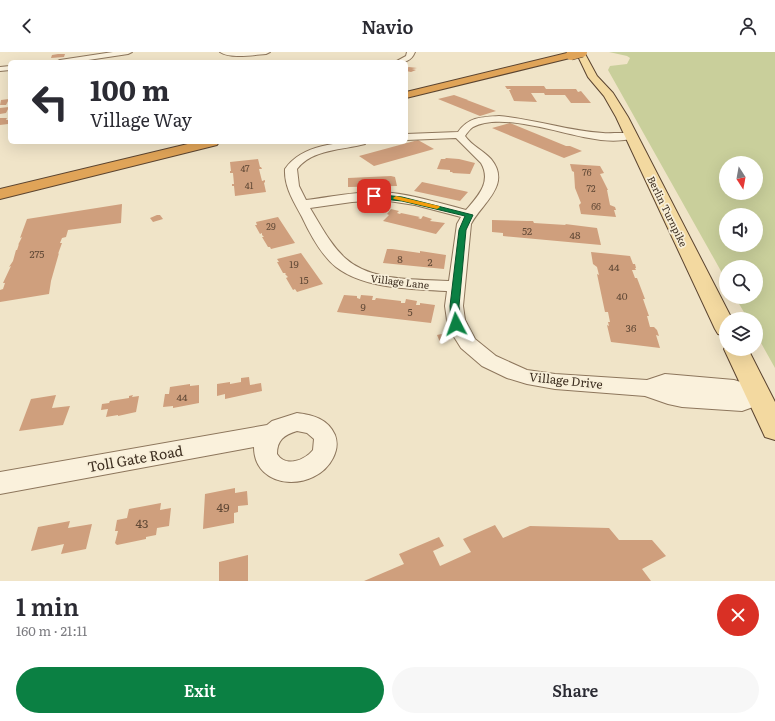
<!DOCTYPE html>
<html lang="en">
<head>
<meta charset="utf-8">
<style>
  :root { --surface:#fff; --page:#f7f7f7; --text:#2b2b33; --muted:#7c7c81; --accent:#0b8043 }
  body { margin:0; font-family:Literata,serif; background:var(--page); color:var(--text); height:100vh; display:flex; flex-direction:column; font-size:15px; white-space:nowrap }
  * { box-sizing:border-box; margin:0 }
  p { font-size:13px; color:var(--muted) }
  .icon { flex:none; width:22px; height:22px; fill:none; stroke:currentColor; stroke-width:2; stroke-linecap:round; stroke-linejoin:round }
  .map { position:relative; height:529px; overflow:hidden }
  .sheet { display:flex; flex-direction:column; background:var(--surface); flex:1 }
  .sheet>* { flex:none }
  .hud { position:absolute; left:8px; top:8px; width:400px; height:84px; border-radius:6px; box-shadow:0 4px 16px #0002; background:#fff; color:var(--text); overflow:hidden }
  .needle { width:26px; rotate:169deg }
  .controls { position:absolute; left:719px; top:104px; display:grid; gap:8px }
  .controls a { display:grid; place-items:center; width:44px; height:44px; border-radius:50%; background:var(--surface); box-shadow:0 4px 16px #0002; font-size:20px }
  .pin { position:absolute; display:grid; place-items:center; width:34px; height:34px; color:#fff; margin:-17px; border-radius:8px; box-shadow:0 2px 6px #0006 }
  .me { position:absolute; width:44px; margin:-22px; rotate:356deg; stroke-linejoin:round; filter:drop-shadow(0 0 3px #0008) }
  .turn { display:flex; align-items:center; gap:14px; height:84px; padding:0 16px; font-size:18px }
  .turn .icon { width:52px; height:52px; stroke-width:2.5 }
  .turn b { display:block; font-size:28px; line-height:34px }
  .round { display:grid; place-items:center; flex:none; width:42px; height:42px; border-radius:21px; background:var(--page) }
  .head { display:flex; align-items:center; justify-content:space-between; height:68px; padding:0 16px }
  h1 { font-size:24px; font-weight:600; line-height:30px }
  .action { display:flex; gap:8px; margin-top:auto; padding:8px 16px }
  .action a { flex:1; height:46px; border-radius:24px; background:var(--accent); color:#fff; font-size:16px; font-weight:600; line-height:46px; text-align:center }
  .action a+a { background:var(--page); color:var(--text) }
  header { display:flex; justify-content:space-between; align-items:center; height:52px; padding:0 16px; background:var(--surface); font-size:18px; font-weight:600 }
  .map>svg:first-child { display:block }
</style>
</head>
<body>
<header><svg class="icon" aria-label="back" viewBox="0 0 24 24"><path d="M15 5l-7 7 7 7"/></svg>Navio<svg class="icon" aria-label="person" viewBox="0 0 24 24"><circle cx="12" cy="8" r="4"/><path d="M4 21q1-7 8-7t8 7"/></svg></header>
<div class="map">
<svg width="775" height="529" viewBox="0 0 775 529">
  <rect width="100%" height="100%" fill="#f0e4c8"/>
  <path fill="#c9cf9b" fill-rule="evenodd" d="M609 0H775V316L756 282V267H748L735 245H756V215H726V228L608 18 610 14 627 12 630 6 627 4ZM726 111H756V141H726ZM726 163H756V193H726Z"/>
  <path fill="#cf9f7d" d="M58 2H65L64 5 51 6 52 3Z
    M409 15 417 16 412 17 416 18 411 20 406 19V16Z
    M505 34H544L546 37H576L578 40 581 39 591 51H571L565 43H545L544 41H531L537 50 514 49 509 38H511L510 37H507Z
    M454 43 468 48H467L496 59 480 64 438 47Z
    M9 47 6 53H0L1 48Z
    M9 55 6 61 0 62V56Z
    M0 66H7L6 68H9L8 72 0 73Z
    M510 71 566 94H570L582 99 564 106 492 76Z
    M418 88 434 97 374 114 359 104Z
    M446 106 459 107 475 111 470 122 452 121 453 120H450V118L437 117 441 107H445Z
    M258 107 260 115H261L262 117H259L262 129 265 128V130L264 131 266 140 235 144 234 134H232V132H234L233 121H230V119H231L230 110Z
    M570 112 600 114 604 121 600 122 608 138H607L610 153 615 155 616 158H614L616 165 581 162 579 153 581 151 575 136 574 120 572 119Z
    M391 124 395 125 397 134 348 135V126Z
    M422 130 464 139 468 140 460 149 414 139Z
    M122 152 121 171 68 178 66 185 62 186 60 191H62L58 202 59 201 51 229 49 242 0 250V238L3 237 5 231H3L11 214 9 215 13 209 16 198H17L19 192 18 193 22 185 20 186 27 167Z
    M391 157 399 159 397 161 400 162 401 161 420 165 418 166 421 167 423 164 432 167 430 169 445 171 436 182 383 169 389 163 387 162Z
    M157 163H160L163 167 153 170 150 166Z
    M278 165 295 191 271 197 270 195H268L262 185H264L262 183V181L260 182 255 173H257L256 170Z
    M492 168 527 169H533L534 171 566 173 565 172 597 176 601 193 503 184V181L492 180Z
    M387 197H392L420 201V199L446 203 444 217 383 211Z
    M591 200 630 204 633 212H635L636 216H635L636 218H632L635 226H637L645 247H643L649 264H647L650 275H654L657 278 659 284 656 283 660 296 611 290 607 273 609 274 608 270H610L608 260H605L597 222 599 223 597 215 593 212Z
    M301 201 323 232 297 240 295 237 293 238 286 226 288 225 285 222 286 221H283L277 210H279L277 207Z
    M344 243 357 244V246L360 247 361 243 373 244 372 248H375L376 246 401 249V251H405L406 247 417 249 416 253H420V251L435 253 431 271 337 260Z
    M446 281 450 288 440 290 437 283Z
    M249 325 250 333 261 331 262 339 225 347V342L217 344V332L230 330V332L241 330V326Z
    M190 332V334L199 333V351L173 356V354L163 355 165 342H169L170 335Z
    M56 343 52 356 70 354 63 373 19 379 31 347Z
    M133 343 132 345 139 344 136 360 118 364V363L106 365 108 357 101 358 102 352 109 351 110 349 129 346V344Z
    M235 436V441L247 439 248 453 238 454V460L234 461V471L203 477 205 442Z
    M161 451 160 458 171 456 169 474 157 476 156 483 146 485V487L117 493 115 491 118 479H115L117 468 127 466 129 457Z
    M70 469 68 476 92 472 86 497 61 502 64 492 31 499 38 475Z
    M495 473 503 486 530 474 609 476 619 488H652L666 504 642 517 651 529H364L404 512 399 502 439 485 444 494 433 499 440 514 471 500 463 487Z
    M248 503V529H219V510Z"/>
  <g fill="none" stroke-linecap="round" stroke-linejoin="round">
    <defs>
      <path id="minor" d="M113 0H132L128 2 75 10H56L60 8Z
        M220 0H270L266 2C254 3 230 7 220 0Z
        M407 0H415C411 10 405 10 395 10L406 4Z
        M10 14V18L0 19V15Z
        M499 64C534 67 568 79 603 81 611 82 632 79 636 84L635 86C620 90 603 89 589 86 558 81 501 60 473 75 470 77 467 81 465 84 472 94 484 99 491 107 512 133 482 151 471 172L463 254 465 268 475 287 496 304 527 318 555 322 647 328 665 322 734 328 767 338 770 344 767 350 742 359 682 355 668 352 645 344 555 337 527 332 507 326 482 314 461 296 451 280 447 268 445 254 447 239C413 237 364 237 336 215 321 203 310 182 302 165 294 150 284 135 285 117 302 92 339 90 366 90L365 92C343 98 312 97 297 117L299 134 306 148C331 145 357 139 382 140 411 142 439 151 466 158 478 144 492 130 481 111L456 86 406 88V82L458 80C469 65 481 65 499 64ZM382 148 415 153 461 165 457 172 449 229C416 227 371 230 345 206 330 192 321 174 310 156L352 150Z
        M297 361C313 363 328 367 335 383 338 391 337 398 333 406 316 440 254 439 254 395L0 442V420L267 373 272 369ZM297 379 307 381 314 387 313 398C305 408 286 416 277 402 277 388 284 383 297 379Z"/>
      <path id="major" d="M576 0H584L597 24 613 41 628 65 732 267H726V284L718 282 715 277 616 65 604 44 588 25Z
        M726 294V297H748L775 350V388L765 385 724 297Z"/>
      <path id="highway" d="M571 0 574 1 575 3 574 5 406 46V40Z
        M196 90H219L217 93 0 147V137Z"/>
    </defs>
    <use href="#minor" stroke="#8d765c" stroke-width="2"/>
    <use href="#major" stroke="#5b4430" stroke-width="2"/>
    <use href="#highway" stroke="#5b4430" stroke-width="2"/>
    <use href="#minor" fill="#faf1dc" fill-rule="evenodd"/>
    <use href="#major" fill="#f3d9a0" fill-rule="evenodd"/>
    <use href="#highway" fill="#e0a458" fill-rule="evenodd"/>
    <defs>
      <path id="highway-bridge" d="M571 3 582 0"/>
    </defs>
    <use href="#highway-bridge" stroke="#5b4430" stroke-width="11" stroke-linecap="butt"/>
    <use href="#highway-bridge" stroke="#e0a458" stroke-width="10"/>
  </g>
  <path fill="#0b8043" stroke="#07532c" d="M374 142 402 145 473 163 466 178 459 254 461 272 459 274H453L451 272 450 254 459 178 465 164 402 149 372 146V143Z"/>
  <path fill="#f59e0b" d="M396 144 439 154 440 155 437 157 394 147 393 146Z"/>
  <g text-anchor="middle" dominant-baseline="central" stroke-width="3.5" stroke-linejoin="round" paint-order="stroke">
    <g font-size="9" fill="#624a37">
      <text x="245" y="116">47</text>
      <text x="587" y="120">76</text>
      <text x="249" y="133">41</text>
      <text x="591" y="136">72</text>
      <text x="596" y="154">66</text>
      <text x="271" y="174">29</text>
    </g>
    <g font-size="10" fill="#3d2e20" stroke="#f7eed8">
      <text transform="translate(668 159) rotate(64)">Berlin Turnpike</text>
      <text transform="translate(400 229) rotate(7)">Village Lane</text>
    </g>
    <g font-size="10" fill="#624a37">
      <text x="527" y="178">52</text>
      <text x="575" y="182">48</text>
      <text x="37" y="201">275</text>
      <text x="400" y="206">8</text>
      <text x="430" y="209">2</text>
      <text x="294" y="211">19</text>
      <text x="614" y="214">44</text>
      <text x="304" y="227">15</text>
      <text x="622" y="243">40</text>
      <text x="363" y="254">9</text>
      <text x="410" y="259">5</text>
      <text x="631" y="275">36</text>
      <text x="182" y="344">44</text>
    </g>
    <g font-size="12" fill="#3d2e20" stroke="#f7eed8">
      <text transform="translate(566 328) rotate(6)">Village Drive</text>
    </g>
    <g font-size="12" fill="#624a37">
      <text x="223" y="455">49</text>
      <text x="142" y="471">43</text>
    </g>
    <g font-size="14" fill="#3d2e20" stroke="#f7eed8">
      <text transform="translate(135 406) rotate(-10)">Toll Gate Road</text>
    </g>
  </g>
</svg>
<div class="controls">
<a><svg class="needle" viewBox="-14 -14 28 28"><path d="M0-13l5 13h-10z" fill="#e53935"/><path d="M0 13l5-13h-10z" fill="#7c7c81"/></svg></a>
<a><svg class="icon" aria-label="sound" viewBox="0 0 24 24"><path d="M4 9h4l5-4v14l-5-4H4zM17 9q2 3 0 6"/></svg></a>
<a><svg class="icon" aria-label="search" viewBox="0 0 24 24"><circle cx="10" cy="10" r="6"/><path d="M15 15l6 6"/></svg></a>
<a><svg class="icon" aria-label="layers" viewBox="0 0 24 24"><path d="M12 4l9 5-9 5-9-5zM3 14l9 5 9-5"/></svg></a>
</div>
<div class="pin" style="left:374px;top:144px;background:#d93025"><svg class="icon" aria-label="arrive" viewBox="0 0 24 24"><path d="M6 21V4h12l-3 4 3 4H6"/></svg></div>
<svg class="me" style="left:456px;top:272px" viewBox="-20 -20 40 40"><path d="M0-17L14 15 0 8-14 15z" fill="#0b8043" stroke="#fff" stroke-width="4"/></svg>
<div class="hud">
<div class="turn"><svg class="icon" aria-label="left" viewBox="0 0 24 24"><path d="M17 20v-9H6M10 6l-5 5 5 5"/></svg><div><b>100 m</b>Village Way</div></div>
</div>
</div>
<section class="sheet">
<div class="head"><div><h1>1 min</h1><p>160 m · 21:11</p></div><a class="round" style="background:#d93025;color:#fff"><svg class="icon" aria-label="close" viewBox="0 0 24 24"><path d="M6 6l12 12M18 6L6 18"/></svg></a></div>
<div class="action"><a>Exit</a><a>Share</a></div>
</section>
</body>
</html>
